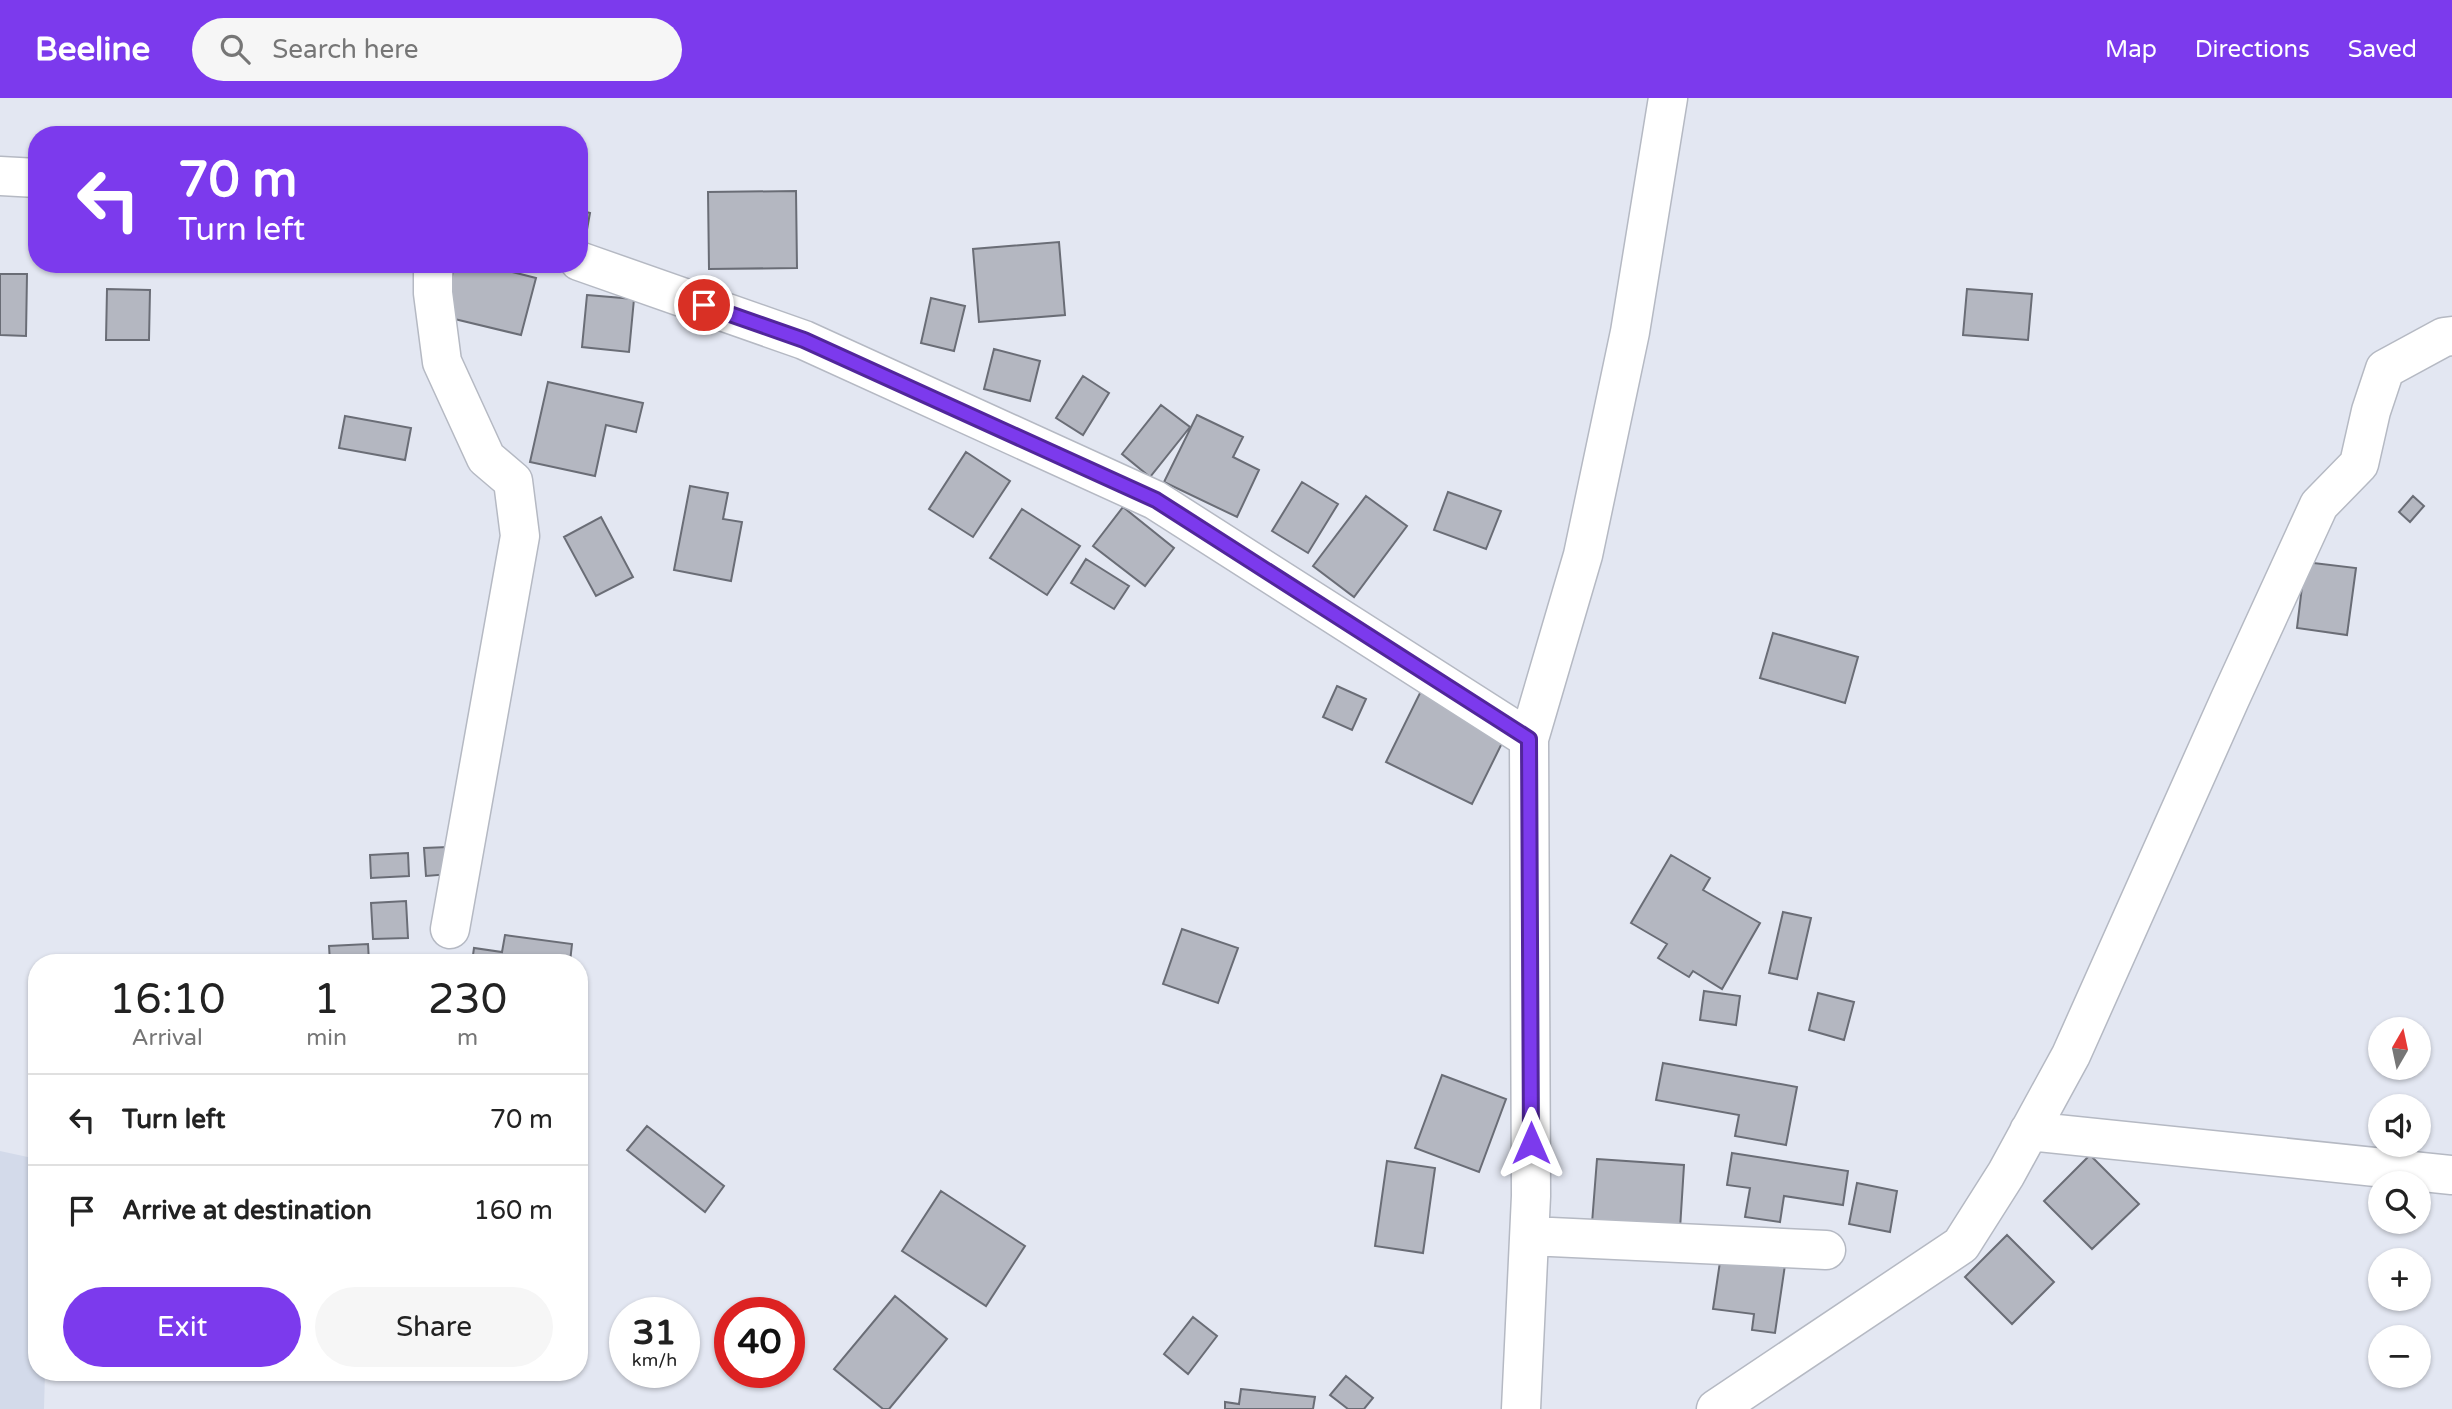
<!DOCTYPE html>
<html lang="en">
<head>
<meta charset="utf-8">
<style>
  :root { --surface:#fff; --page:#f6f6f6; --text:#222; --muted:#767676; --line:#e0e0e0; --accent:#7c3aed }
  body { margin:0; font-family:"Varela Round",sans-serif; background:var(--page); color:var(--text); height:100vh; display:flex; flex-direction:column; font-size:26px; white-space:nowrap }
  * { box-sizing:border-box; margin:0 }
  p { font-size:23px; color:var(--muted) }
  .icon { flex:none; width:38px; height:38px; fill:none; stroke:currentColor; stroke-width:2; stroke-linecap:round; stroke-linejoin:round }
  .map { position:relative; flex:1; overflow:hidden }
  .panel { position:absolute; left:28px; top:856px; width:560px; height:427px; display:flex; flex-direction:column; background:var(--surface); border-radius:28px; box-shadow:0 2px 5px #0004 }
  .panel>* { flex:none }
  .banner { position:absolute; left:28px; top:28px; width:560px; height:147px; border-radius:28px; box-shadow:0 2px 5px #0004; background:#7c3aed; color:#fff; overflow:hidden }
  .needle { width:46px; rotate:9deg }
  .buttons { position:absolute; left:2368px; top:919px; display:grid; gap:14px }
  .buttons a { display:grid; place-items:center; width:63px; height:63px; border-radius:50%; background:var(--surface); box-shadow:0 2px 5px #0004; font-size:35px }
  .speed { position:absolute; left:609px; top:1199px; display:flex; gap:14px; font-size:35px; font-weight:700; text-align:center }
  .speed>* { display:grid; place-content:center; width:91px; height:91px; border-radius:50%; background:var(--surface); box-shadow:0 2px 5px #0004; line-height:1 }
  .speed small { font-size:18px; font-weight:400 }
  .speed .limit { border:10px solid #d22; background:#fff; color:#111 }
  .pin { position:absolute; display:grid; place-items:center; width:60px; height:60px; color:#fff; margin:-30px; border:4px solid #fff; border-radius:50%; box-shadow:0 2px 7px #0007 }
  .me { position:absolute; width:77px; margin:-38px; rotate:0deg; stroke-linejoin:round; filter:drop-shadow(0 0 5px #0008) }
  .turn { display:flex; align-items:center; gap:24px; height:147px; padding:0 35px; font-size:32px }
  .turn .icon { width:91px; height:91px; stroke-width:2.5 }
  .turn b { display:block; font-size:49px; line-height:60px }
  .eta { display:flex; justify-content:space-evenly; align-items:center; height:119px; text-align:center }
  .eta b { font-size:42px; font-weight:600; line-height:49px }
  .action { display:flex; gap:14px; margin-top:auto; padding:14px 35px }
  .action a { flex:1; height:80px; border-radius:42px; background:var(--accent); color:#fff; font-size:28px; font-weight:600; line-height:80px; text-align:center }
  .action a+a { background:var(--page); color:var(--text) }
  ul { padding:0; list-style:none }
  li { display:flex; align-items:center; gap:21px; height:91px; padding:0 35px; border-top:2px solid var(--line) }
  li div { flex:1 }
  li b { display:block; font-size:26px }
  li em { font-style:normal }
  header { display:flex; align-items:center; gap:42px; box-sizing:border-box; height:98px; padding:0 35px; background:var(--accent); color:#fff }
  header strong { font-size:33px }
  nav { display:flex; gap:38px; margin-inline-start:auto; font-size:24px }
  .search { width:490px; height:63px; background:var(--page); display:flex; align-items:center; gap:18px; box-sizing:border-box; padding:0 24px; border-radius:38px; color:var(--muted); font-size:26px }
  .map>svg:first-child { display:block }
</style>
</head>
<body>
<header>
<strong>Beeline</strong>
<div class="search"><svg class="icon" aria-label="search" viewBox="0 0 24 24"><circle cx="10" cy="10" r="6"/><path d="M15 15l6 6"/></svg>Search here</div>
<nav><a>Map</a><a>Directions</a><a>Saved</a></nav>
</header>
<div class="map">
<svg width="2452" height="1311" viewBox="0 0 2452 1311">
  <rect width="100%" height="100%" fill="#e3e7f2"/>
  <path fill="#d3daea" d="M0 1053 37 1061V1274H45L44 1311H0Z"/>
  <path fill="#b4b7c1" stroke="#6a6d76" stroke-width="2" d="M796 93 797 170 709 171 708 94Z
    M579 112 590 115 586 137 579 135Z
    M1059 144 1065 217 979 224 973 151Z
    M455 166H481L536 180 521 237 442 218Z
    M0 176H27L26 238 0 237Z
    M107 191 150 192 149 242H106Z
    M1967 191 2032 196 2028 242 1963 237Z
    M587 197 634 201 629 254 582 249Z
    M931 200 965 208 954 253 921 245Z
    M994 251 1040 263 1030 303 984 291Z
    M1083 278 1109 295 1083 337 1056 320Z
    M548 284 643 305 636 334 606 327 595 378 530 364Z
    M1161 307 1190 329 1150 379 1122 356Z
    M1197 317 1243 339 1233 359 1259 372 1237 419 1164 384Z
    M345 318 411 330 405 362 339 350Z
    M966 354 1010 383 973 439 929 411Z
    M1302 384 1338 406 1308 455 1272 433Z
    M690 388 728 395 723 421 742 424 731 483 674 472Z
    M1448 394 1501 413 1486 451 1434 432Z
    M1366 398 1407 428 1354 499 1313 468Z
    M2413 398 2424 408 2410 424 2399 414Z
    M1123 409 1174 450 1145 488 1093 448Z
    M1022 411 1080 448 1047 497 990 460Z
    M601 419 633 479 596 498 564 439Z
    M1086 461 1129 488 1114 511 1071 485Z
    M2305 464 2356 470 2347 537 2297 530Z
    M1773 535 1858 559 1845 605 1760 580Z
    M1337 588 1366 601 1352 632 1323 619Z
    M1421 593 1507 635 1472 706 1386 664Z
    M448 749 450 776 426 778 424 750Z
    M408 755 409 778 371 780 370 757Z
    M1671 757 1710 780 1703 792 1760 825 1722 891 1693 873 1689 879 1658 860 1667 846 1631 825Z
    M406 803 408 840 373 841 371 805Z
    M1783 814 1811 820 1797 881 1769 875Z
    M1182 831 1238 850 1218 905 1163 886Z
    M505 837 572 846 570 864H472L474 850 502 854Z
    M368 846 369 864H330L329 848Z
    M1704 893 1740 898 1736 927 1700 922Z
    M1818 895 1854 904 1844 942 1809 932Z
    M1663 965 1797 989 1786 1047 1735 1038 1739 1017 1656 1002Z
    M1442 977 1506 1001 1479 1074 1415 1050Z
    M647 1028 724 1088 705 1114 627 1052Z
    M1732 1055 1848 1073 1843 1107 1784 1098 1780 1124 1745 1119 1750 1090 1727 1087Z
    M2090 1057 2139 1106 2092 1151 2044 1103Z
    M1597 1061 1684 1067 1680 1131 1592 1125Z
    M1387 1063 1435 1070 1423 1155 1375 1148Z
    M1857 1085 1897 1093 1890 1134 1849 1126Z
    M941 1093 1025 1148 986 1208 902 1153Z
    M2007 1137 2054 1184 2012 1226 1965 1179Z
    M1721 1157 1785 1167 1775 1235 1752 1232 1754 1216 1713 1211Z
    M895 1198 947 1241 889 1311H883L834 1271Z
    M1193 1219 1217 1238 1188 1276 1164 1256Z
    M1346 1278 1373 1300 1364 1311H1348L1330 1297Z
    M1241 1291 1315 1299 1313 1311H1225V1304L1239 1306Z"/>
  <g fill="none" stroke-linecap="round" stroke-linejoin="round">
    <defs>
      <path id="minor" d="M0 78 37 80
        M579 163 804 242 1155 402 1529 641
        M433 166V195L442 264 486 360 513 383 520 438 450 831
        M2029 1033 2452 1077
        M1530 1138 1826 1152
        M1521 1311 1531 1098 1529 641 1583 457 1630 234 1668 0
        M1716 1311 1961 1147 2006 1076 2071 957 2230 601 2319 407 2359 366 2371 313 2385 271 2444 239 2452 238"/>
    </defs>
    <use href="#minor" stroke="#b5b9c3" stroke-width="41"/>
    <use href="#minor" stroke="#fff" stroke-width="38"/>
  </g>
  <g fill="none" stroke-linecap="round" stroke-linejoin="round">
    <defs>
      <path id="route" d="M704 207 804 242 1156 402 1529 641 1531 1045"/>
    </defs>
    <use href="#route" stroke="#51269a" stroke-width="18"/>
    <use href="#route" stroke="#7c3aed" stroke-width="12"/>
  </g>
</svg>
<div class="buttons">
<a><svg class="needle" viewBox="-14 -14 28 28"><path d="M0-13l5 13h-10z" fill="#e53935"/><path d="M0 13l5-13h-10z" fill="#767676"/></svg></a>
<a><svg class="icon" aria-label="sound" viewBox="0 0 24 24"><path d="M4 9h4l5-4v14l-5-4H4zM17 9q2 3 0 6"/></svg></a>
<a><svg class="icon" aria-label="search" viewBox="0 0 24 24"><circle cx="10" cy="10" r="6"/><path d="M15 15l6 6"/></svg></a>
<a>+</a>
<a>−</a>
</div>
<div class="speed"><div>31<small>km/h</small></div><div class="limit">40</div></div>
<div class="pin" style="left:704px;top:207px;background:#d93025"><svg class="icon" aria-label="arrive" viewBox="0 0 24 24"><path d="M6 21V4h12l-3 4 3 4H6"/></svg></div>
<svg class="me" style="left:1531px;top:1045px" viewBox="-20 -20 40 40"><path d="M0-17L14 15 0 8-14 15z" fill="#7c3aed" stroke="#fff" stroke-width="4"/></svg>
<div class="banner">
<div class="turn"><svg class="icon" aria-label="left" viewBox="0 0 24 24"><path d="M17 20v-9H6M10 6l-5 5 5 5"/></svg><div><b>70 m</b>Turn left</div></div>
</div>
<section class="panel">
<div class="eta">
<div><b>16:10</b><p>Arrival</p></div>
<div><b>1</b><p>min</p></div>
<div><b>230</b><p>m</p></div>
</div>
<ul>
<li><svg class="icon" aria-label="left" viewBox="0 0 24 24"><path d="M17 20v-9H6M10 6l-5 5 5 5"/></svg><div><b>Turn left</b></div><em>70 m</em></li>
<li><svg class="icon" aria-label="arrive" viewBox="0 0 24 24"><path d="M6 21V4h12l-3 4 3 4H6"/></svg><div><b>Arrive at destination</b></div><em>160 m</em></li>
</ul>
<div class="action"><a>Exit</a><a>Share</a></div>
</section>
</div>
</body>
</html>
